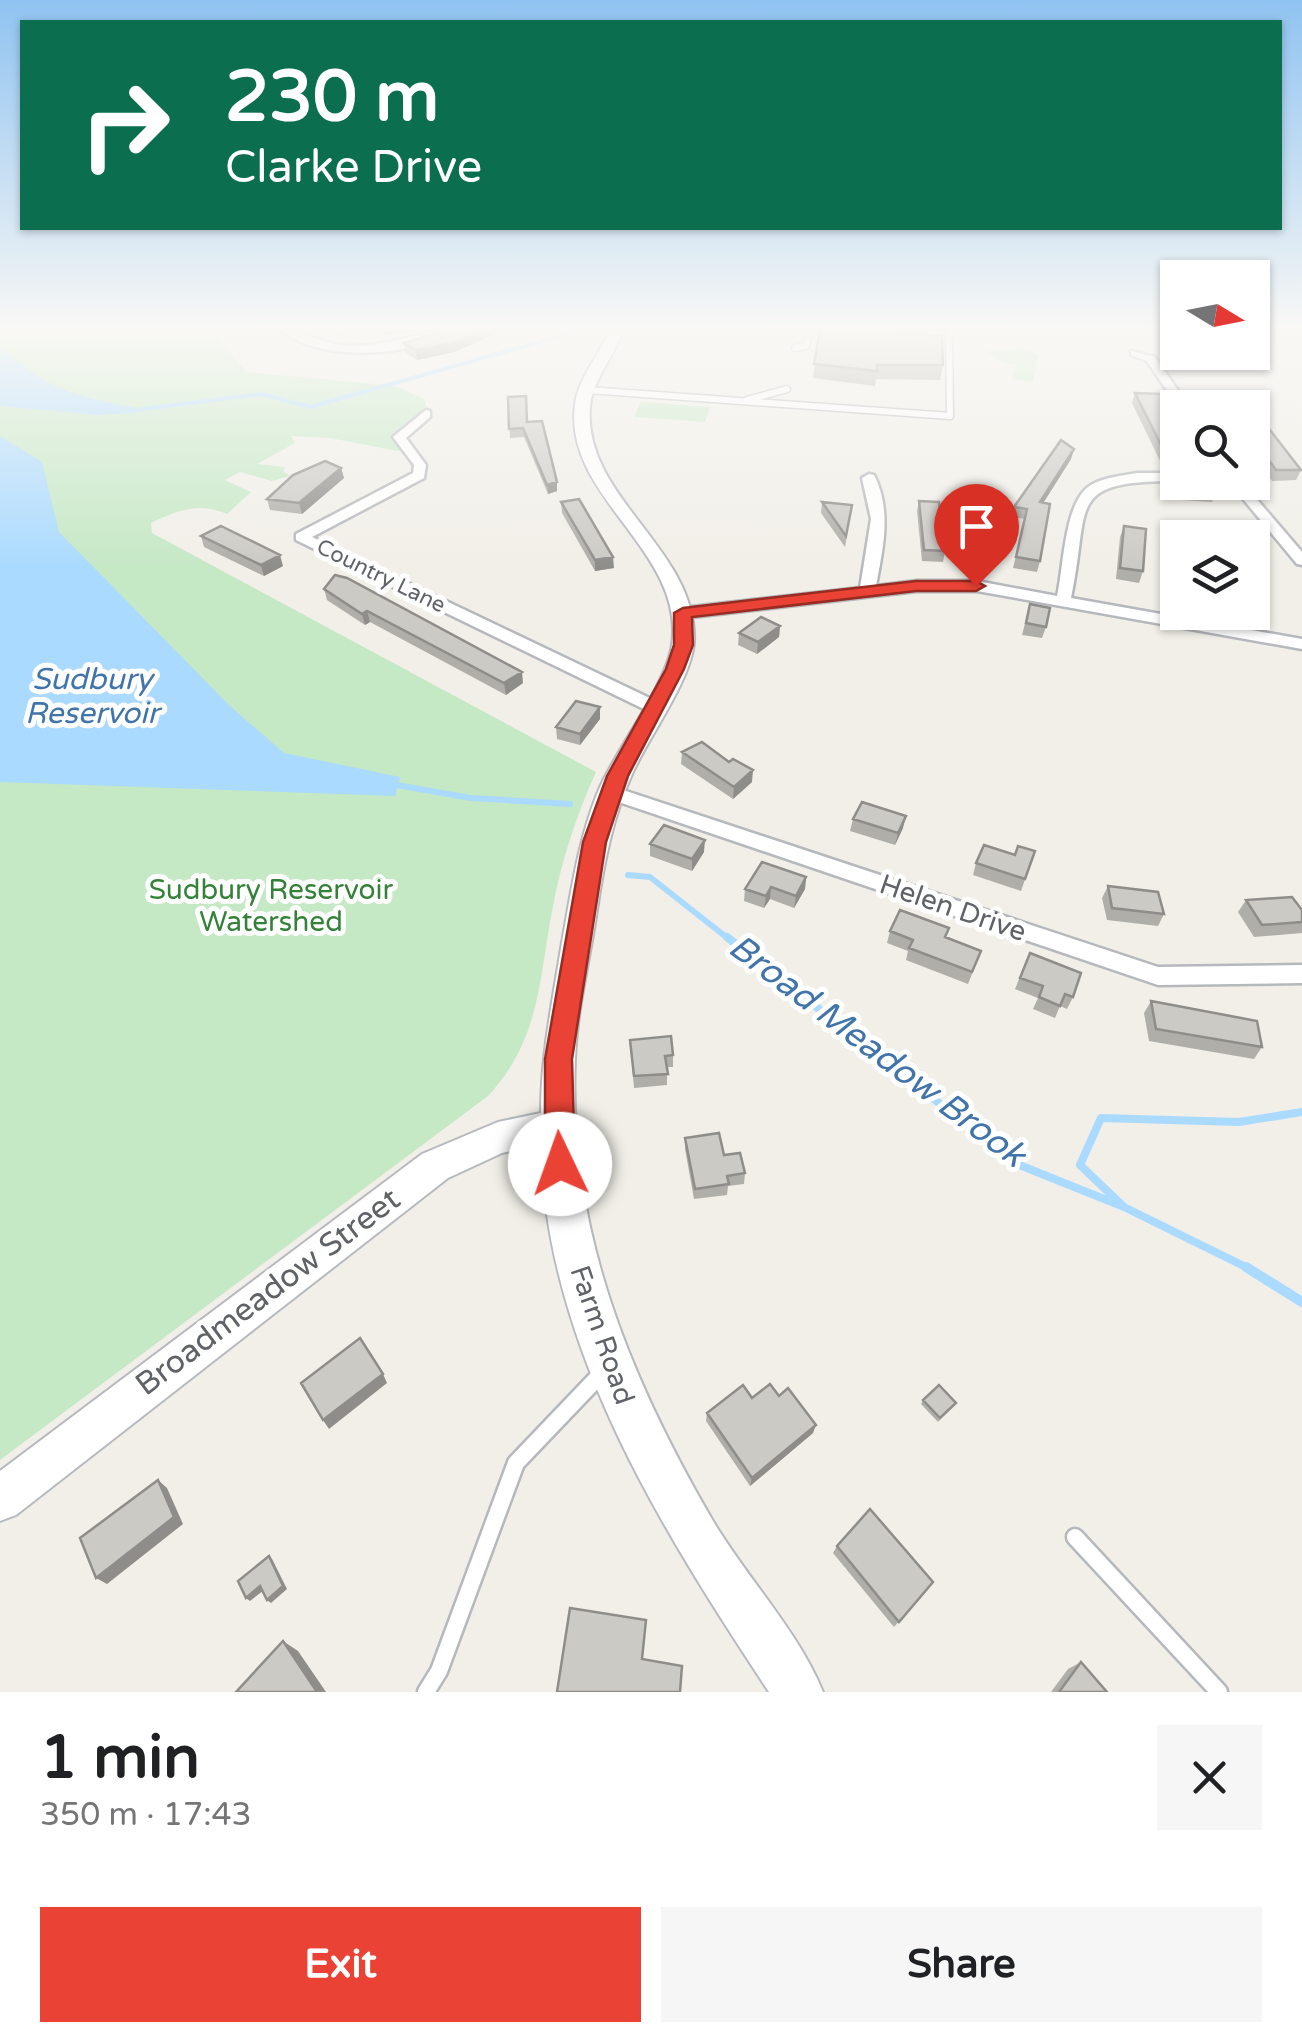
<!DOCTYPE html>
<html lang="en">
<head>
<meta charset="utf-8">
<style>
  :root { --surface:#fff; --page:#f6f6f6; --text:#202124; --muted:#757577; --accent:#ea4335 }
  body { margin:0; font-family:"Varela Round",sans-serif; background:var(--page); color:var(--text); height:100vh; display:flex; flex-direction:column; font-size:38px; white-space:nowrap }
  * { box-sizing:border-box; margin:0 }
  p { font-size:32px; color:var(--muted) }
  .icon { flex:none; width:55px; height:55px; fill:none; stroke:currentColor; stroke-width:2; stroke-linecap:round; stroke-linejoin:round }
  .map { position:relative; height:1692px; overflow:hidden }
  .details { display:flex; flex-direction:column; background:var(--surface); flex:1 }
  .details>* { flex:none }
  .banner { position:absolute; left:20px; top:20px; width:1262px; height:210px; border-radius:0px; box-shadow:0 2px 8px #0004; background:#0b6e4f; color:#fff; overflow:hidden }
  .needle { width:65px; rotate:100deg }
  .tools { position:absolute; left:1160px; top:260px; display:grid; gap:20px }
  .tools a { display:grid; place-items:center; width:110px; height:110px; border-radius:0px; background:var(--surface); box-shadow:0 2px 8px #0004; font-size:50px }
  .pin { position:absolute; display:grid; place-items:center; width:85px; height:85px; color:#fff; margin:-102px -42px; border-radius:50% 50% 50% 0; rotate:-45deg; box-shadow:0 0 10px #0007 }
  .pin .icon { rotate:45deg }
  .me { position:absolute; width:110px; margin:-55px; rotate:357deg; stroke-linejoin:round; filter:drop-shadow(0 0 8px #0008) }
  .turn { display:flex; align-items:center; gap:35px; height:210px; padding:0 40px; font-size:45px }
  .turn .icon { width:130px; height:130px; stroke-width:2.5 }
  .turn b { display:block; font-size:70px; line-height:85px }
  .round { display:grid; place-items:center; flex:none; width:105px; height:105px; border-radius:0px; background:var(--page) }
  .summary { display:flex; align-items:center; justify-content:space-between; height:170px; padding:0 40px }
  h1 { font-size:60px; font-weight:700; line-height:75px }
  .cta { display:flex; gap:20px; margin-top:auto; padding:20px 40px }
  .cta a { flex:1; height:115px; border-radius:0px; background:var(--accent); color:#fff; font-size:40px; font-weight:700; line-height:115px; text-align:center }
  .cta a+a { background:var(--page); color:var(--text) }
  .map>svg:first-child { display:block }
</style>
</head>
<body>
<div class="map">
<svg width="1302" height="1692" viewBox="0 0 1302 1692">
  <rect width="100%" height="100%" fill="#f1efe8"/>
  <path fill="#c5e8c5" d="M0 330H213L246 372 395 386 424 399 427 409 392 435 404 447 398 451 330 438 291 436 295 443 257 464 285 467 283 471 290 476 272 481 240 472 225 480 251 492 227 514C198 502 179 510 151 523L152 533 596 772C576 816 561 862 552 911 539 980 540 1040 488 1096L0 1460Z
    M1022 348 1039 355 1033 382 1012 379 1016 365 1003 363 986 351Z
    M641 402 710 407 705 422 634 417Z"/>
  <path fill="#aadaff" d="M0 346C46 390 77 397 138 408L135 413 98 415 0 406Z
    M0 436 42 462 59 532 230 706 284 753 400 777 395 796 0 782Z"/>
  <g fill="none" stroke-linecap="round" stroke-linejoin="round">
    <path stroke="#aadaff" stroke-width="4" d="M136 410 262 394 310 407 582 330"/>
    <path stroke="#aadaff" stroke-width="6" d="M396 785 471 798 570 804
      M628 875 650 877 730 940"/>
    <path stroke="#aadaff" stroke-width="8" d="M727 937 1017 1164 1124 1207 1080 1165 1101 1118 1239 1122 1302 1112
      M1124 1207 1250 1269"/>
    <path stroke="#aadaff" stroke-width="10" d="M1246 1267 1302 1302"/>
    <defs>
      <path id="lane-far1" d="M795 348 806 346 810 330
        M588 390 950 416 949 330
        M747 400 787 389"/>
      <path id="lane" d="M1075 1537 1219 1692
        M426 1692 439 1671 516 1463 601 1374"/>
      <path id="street" d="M281 330C303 330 324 345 349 346 388 347 422 330 457 330 413 356 323 364 281 330Z
        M1131 351 1155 357 1190 408H1179L1147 361 1131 355Z
        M426 410 430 411V417L406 438 426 465 424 478 312 537 660 703 663 707 660 711H648L296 540V534L413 473 414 465 393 437Z
        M1137 473H1178V481C1063 481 1091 505 1071 598L1302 639V649L977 591H917L683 618 675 613 683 608 860 588 871 519 862 478 869 474 874 475C892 510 883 549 876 586L917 581H977L1057 596C1064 566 1064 501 1091 485 1105 477 1121 476 1137 473Z
        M1229 482H1242L1302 552V565L1297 564Z
        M611 786 1158 967 1302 965V983L1158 985 604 797 602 792Z"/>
      <path id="secondary" d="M609 330H623C615 356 593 379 590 406 582 498 698 549 694 642 692 678 649 737 633 772 613 816 604 862 597 910 590 959 577 1009 575 1059 568 1228 629 1377 713 1521 747 1578 798 1631 823 1692H769C662 1530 545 1345 541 1144L502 1153 448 1178 16 1515 0 1521V1471L422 1154 498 1122 541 1113C541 1056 552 1004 561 948 571 894 578 838 600 787 618 747 666 684 672 645 686 551 563 497 575 405 578 378 600 355 609 330Z"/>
    </defs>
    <use href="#lane-far1" stroke="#b5b8bc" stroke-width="9"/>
    <use href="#lane" stroke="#b5b8bc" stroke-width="21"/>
    <use href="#street" stroke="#b5b8bc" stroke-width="5"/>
    <use href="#secondary" stroke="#b6babf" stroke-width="4"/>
    <use href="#lane-far1" stroke="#fff" stroke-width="6"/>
    <use href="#lane" stroke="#fff" stroke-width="16"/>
    <use href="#street" fill="#fff" fill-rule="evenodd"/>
    <use href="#secondary" fill="#fff" fill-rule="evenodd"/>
  </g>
  <path fill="#afaea9" d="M330 330H343L345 338Z
    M446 330H495V334L454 352 417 360 405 352 404 343Z
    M820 330H929L928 335 943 365 940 380 876 379 875 386 813 378Z
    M1135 393 1178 420V470L1164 469 1132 403Z
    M508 397 527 422 557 482V491L548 494 524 437 510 438Z
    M1252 420 1301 470 1296 480 1272 481 1252 454Z
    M1071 459 1043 503 1040 561 1037 572 1013 568 1025 519 1012 517 1014 507Z
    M341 468 344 478 302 514 270 510 267 499Z
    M1178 474V482H1211L1216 491 1212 502 1181 500 1173 485Z
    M919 501 940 515 945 551 943 562 922 561 917 511Z
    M561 502 614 568 595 571 562 513Z
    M822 502 852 505 845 547 821 513Z
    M1124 526 1143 571 1139 583 1116 579 1120 537Z
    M201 536 283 566 264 576 204 547Z
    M324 589 523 683 506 695 370 622 365 625 327 600Z
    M1030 604 1046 627 1042 638 1022 635Z
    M780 626 779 637 757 654 738 645 739 633Z
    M600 719 580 745 557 739 556 727Z
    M682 752 752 782 733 799 681 764Z
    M853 819 903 828 895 845 850 831Z
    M650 844 704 852 692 871 650 856Z
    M1035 851 1021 891 973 875 976 863Z
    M806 877 805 889 794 908 770 899 764 908 744 901 745 889Z
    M1108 886 1164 914 1158 926 1107 920 1102 898Z
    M1246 900 1302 910V933L1254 937 1238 912Z
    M890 931 946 938 981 951 968 984 906 960 908 951 887 943Z
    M1030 953 1073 997 1067 1009 1060 1006 1055 1018 1033 1009 1038 998 1015 989Z
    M1151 1001 1262 1047 1254 1059 1149 1041 1144 1013Z
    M630 1040 673 1055V1067H667V1085L634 1088Z
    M685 1138 724 1155 745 1173 744 1184 728 1186 727 1195 694 1199 685 1149Z
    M779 1396 813 1433 750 1486 706 1421 707 1413 752 1398Z
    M923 1400 956 1403 938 1422 921 1404Z
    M837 1546 933 1582 894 1627 833 1553Z
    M1081 1662 1107 1692H1051L1068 1669Z"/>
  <path fill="#8f8d8a" d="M384 330H433L385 335Z
    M483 330H495V334L454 352 417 360 416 350Z
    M1074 449 1071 459 1037 513 1040 502Z
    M341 468 344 478 302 514 299 503Z
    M557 482V491L548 494 547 485Z
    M280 555 283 566 264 576 261 565Z
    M613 557 614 568 595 571V560Z
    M367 611 370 622 365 625 362 614Z
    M780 626 779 637 757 654 758 642Z
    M522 672 523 683 506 695 504 683Z
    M600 707V719L580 745V734Z
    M753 770 752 782 733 799 734 787Z
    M906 816 903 828 895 845 898 833Z
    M705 840 704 852 692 871V859Z
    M806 877 805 889 794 908 796 896Z
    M771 887 770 899 764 908 766 896Z
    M383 1374 387 1383 329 1429 323 1420Z
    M816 1425 813 1433 750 1486 752 1478Z
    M158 1480 167 1488 183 1524 107 1584 96 1578Z
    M269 1556 272 1559 287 1589 271 1603 267 1600Z
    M260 1586 264 1590 250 1601 246 1598Z
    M283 1641 298 1651 326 1692H317Z"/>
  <path fill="#cccac5" stroke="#8f8d8a" stroke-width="2.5" d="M446 330H483L453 343 416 350 404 343Z
    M820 330H889L893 333 942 336 943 365H877V371L814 364Z
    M1135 393 1163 394 1178 420V459H1168Z
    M526 396 527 422 542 421 557 482 547 485 523 428 509 429 508 397Z
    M1252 420 1263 421 1301 470H1276L1252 437Z
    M1061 440 1074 449 1040 502 1050 504 1040 561 1016 557 1027 509 1014 507Z
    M325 461 341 468 299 503 267 499 293 475Z
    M1182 482H1211L1216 491 1185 489Z
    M579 499 613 557 595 560 561 502Z
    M919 501 939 502 940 515 945 516V551L924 550Z
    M822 502 852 505 846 536Z
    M221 526 280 555 261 565 201 536Z
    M1124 526 1146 529 1143 571 1120 568Z
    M335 575 347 578 522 672 504 683 367 611 362 614 324 589Z
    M1030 604 1050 608 1046 627 1026 623Z
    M761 617 780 626 758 642 739 633Z
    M576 701 600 707 580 734 556 727Z
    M702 742 729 762 733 759 753 770 734 787 682 752Z
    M862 802 906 816 898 833 853 819Z
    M664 825 705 840 692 859 650 844Z
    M984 845 1015 855 1018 846 1035 851 1025 879 976 863Z
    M762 862 806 877 796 896 771 887 766 896 745 889Z
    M1108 886 1158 892 1164 914 1112 908Z
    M1292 897 1302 910V922L1262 925 1246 900Z
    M900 910 949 928 945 937 981 951 972 972 909 948 913 940 890 931Z
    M1030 953 1081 973 1073 997 1065 994 1060 1006 1039 997 1043 986 1020 978Z
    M1151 1001 1257 1021 1262 1047 1156 1029Z
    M671 1036 673 1055 665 1056 668 1074 634 1076 630 1040Z
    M719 1133 724 1155 740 1153 745 1173 727 1176 729 1184 695 1189 685 1138Z
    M360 1338 383 1374 323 1420 301 1383Z
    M770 1384 779 1396 788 1388 816 1425 752 1478 707 1413 743 1385 752 1398Z
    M939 1385 956 1403 940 1418 923 1400Z
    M158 1480 174 1517 96 1578 80 1538Z
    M870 1509 933 1582 899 1622 837 1546Z
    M269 1556 283 1586 267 1600 260 1586 246 1598 238 1581Z
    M570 1608 646 1620 642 1659 682 1666 680 1692H557Z
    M283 1641 317 1692H236Z
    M1081 1662 1107 1692H1059Z"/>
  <linearGradient id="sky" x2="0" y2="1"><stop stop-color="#8fc3f1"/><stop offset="0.58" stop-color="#f9f8f5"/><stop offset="1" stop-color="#f9f8f5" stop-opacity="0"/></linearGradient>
  <rect width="1302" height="567" fill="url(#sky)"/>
  <path fill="#ea4335" stroke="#982c22" stroke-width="2.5" d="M916 581H976L985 586 976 591H916L692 617 693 645 684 669 628 776 606 842 572 1059 575 1164 571 1174 560 1178 550 1174 545 1164V1059L583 842 607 776 666 669 674 645V613L683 608Z"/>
  <g text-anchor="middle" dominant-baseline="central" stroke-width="10" stroke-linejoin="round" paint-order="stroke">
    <g font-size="22" fill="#5f6368" stroke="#fff">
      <text transform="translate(381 576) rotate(26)">Country Lane</text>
    </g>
    <g font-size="28" fill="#348238" stroke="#fff">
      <text x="271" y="890">Sudbury Reservoir<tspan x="271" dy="32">Watershed</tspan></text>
    </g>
    <g font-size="28" fill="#5f6368" stroke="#fff">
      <text transform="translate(953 908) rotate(19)">Helen Drive</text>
      <text transform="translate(602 1335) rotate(71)">Farm Road</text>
    </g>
    <g font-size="30" font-style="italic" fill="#4174aa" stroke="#fff">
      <text x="92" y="679">Sudbury<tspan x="92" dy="34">Reservoir</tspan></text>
    </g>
    <g font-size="32" fill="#5f6368" stroke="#fff">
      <text transform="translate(268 1292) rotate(-37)">Broadmeadow Street</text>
    </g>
    <g font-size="35" font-style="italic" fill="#4174aa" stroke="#fff">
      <text transform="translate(877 1051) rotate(37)">Broad Meadow Brook</text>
    </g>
  </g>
</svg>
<div class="tools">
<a><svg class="needle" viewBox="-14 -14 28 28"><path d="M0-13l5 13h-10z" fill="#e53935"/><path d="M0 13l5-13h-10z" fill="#757577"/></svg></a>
<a><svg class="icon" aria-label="search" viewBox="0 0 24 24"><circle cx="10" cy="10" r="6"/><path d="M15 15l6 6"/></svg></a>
<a><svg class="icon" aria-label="layers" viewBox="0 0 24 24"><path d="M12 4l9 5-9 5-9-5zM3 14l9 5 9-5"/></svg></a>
</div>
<div class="pin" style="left:976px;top:586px;background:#d93025"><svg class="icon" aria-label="arrive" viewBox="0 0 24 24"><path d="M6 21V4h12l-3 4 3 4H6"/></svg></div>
<svg class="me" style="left:560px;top:1164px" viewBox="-20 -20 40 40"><circle r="19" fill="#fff"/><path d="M0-13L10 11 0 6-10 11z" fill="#ea4335"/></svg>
<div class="banner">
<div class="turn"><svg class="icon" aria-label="right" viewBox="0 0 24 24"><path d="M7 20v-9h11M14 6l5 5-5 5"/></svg><div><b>230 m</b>Clarke Drive</div></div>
</div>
</div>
<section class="details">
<div class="summary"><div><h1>1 min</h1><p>350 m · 17:43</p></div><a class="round"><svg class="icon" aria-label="close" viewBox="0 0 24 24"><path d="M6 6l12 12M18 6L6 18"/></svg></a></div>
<div class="cta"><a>Exit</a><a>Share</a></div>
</section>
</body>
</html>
